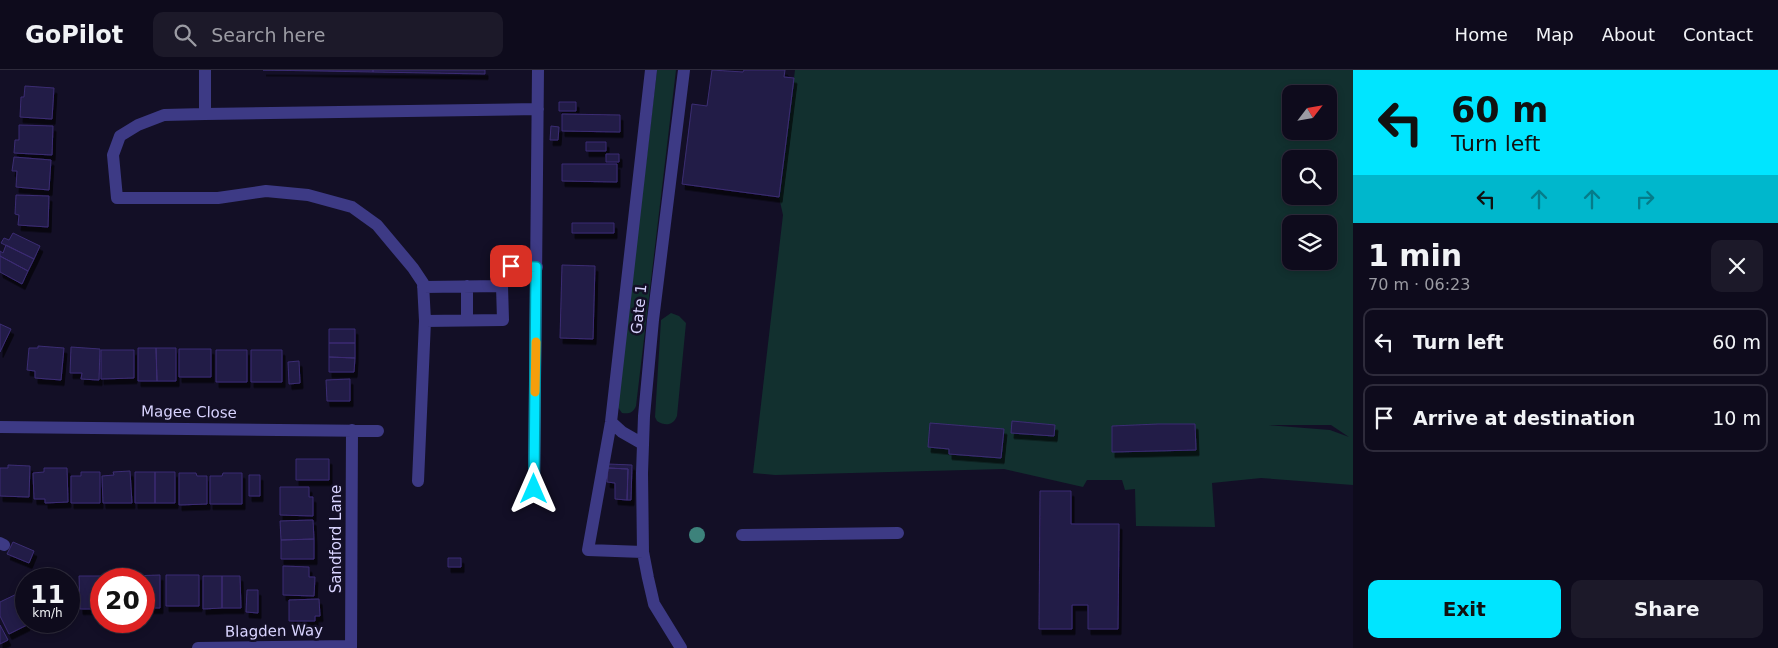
<!DOCTYPE html>
<html lang="en">
<head>
<meta charset="utf-8">
<style>
  :root { --surface:#0e0b1c; --page:#1c1929; --text:#f1f3f6; --muted:#9b9ba3; --line:#2e2b3b; --accent:#00e5ff }
  body { margin:0; font-family:"DejaVu Sans",sans-serif; background:var(--page); color:var(--text); height:100vh; display:flex; flex-direction:column; font-size:19px; white-space:nowrap }
  * { box-sizing:border-box; margin:0 }
  p { font-size:16px; color:var(--muted) }
  .icon { flex:none; width:28px; height:28px; fill:none; stroke:currentColor; stroke-width:2; stroke-linecap:round; stroke-linejoin:round }
  .map { position:relative; flex:1; overflow:hidden }
  .details { display:flex; flex-direction:column; background:var(--surface); width:425px }
  .details>* { flex:none }
  .hud { background:#00e5ff; color:#111; overflow:hidden }
  .needle { width:32px; rotate:59deg }
  .fabs { position:absolute; left:1282px; top:15px; display:grid; gap:10px }
  .fabs a { display:grid; place-items:center; width:55px; height:55px; border-radius:10px; background:var(--surface); box-shadow:0 2px 8px #0003,0 0 0 1px var(--line); font-size:25px }
  .speed { position:absolute; left:15px; top:498px; display:flex; gap:10px; font-size:25px; font-weight:700; text-align:center }
  .speed>* { display:grid; place-content:center; width:65px; height:65px; border-radius:50%; background:var(--surface); box-shadow:0 2px 8px #0003,0 0 0 1px var(--line); line-height:1 }
  .speed small { font-size:12px; font-weight:400 }
  .speed .limit { border:8px solid #d22; background:#fff; color:#111 }
  .pin { position:absolute; display:grid; place-items:center; width:42px; height:42px; color:#fff; margin:-21px; border-radius:10px; box-shadow:0 2px 8px #0006 }
  .me { position:absolute; width:55px; margin:-28px; rotate:0deg; stroke-linejoin:round; filter:drop-shadow(0 0 4px #0008) }
  .turn { display:flex; align-items:center; gap:18px; height:105px; padding:0 15px; font-size:22px }
  .turn .icon { width:65px; height:65px; stroke-width:2.5 }
  .turn b { display:block; font-size:35px; line-height:42px }
  .lanes { display:flex; align-items:center; height:48px; padding:0 15px; background:#0003; justify-content:center; gap:25px; direction:ltr }
  .lanes .off { opacity:.35 }
  .round { display:grid; place-items:center; flex:none; width:52px; height:52px; border-radius:10px; background:var(--page) }
  .headline { display:flex; align-items:center; justify-content:space-between; height:85px; padding:0 15px }
  h1 { font-size:30px; font-weight:600; line-height:38px }
  .cta { display:flex; gap:10px; margin-top:auto; padding:10px 15px }
  .cta a { flex:1; height:58px; border-radius:10px; background:var(--accent); color:#111; font-size:20px; font-weight:600; line-height:58px; text-align:center }
  .cta a+a { background:var(--page); color:var(--text) }
  ul { padding:0; list-style:none }
  li { display:flex; align-items:center; gap:15px; height:68px; margin:0 10px 8px; padding:0 5px; border:2px solid var(--line); border-radius:10px }
  li div { flex:1 }
  li b { display:block; font-size:19px }
  li em { font-style:normal }
  header { display:flex; align-items:center; gap:30px; box-sizing:border-box; height:70px; padding:0 25px; background:var(--surface); border-bottom:1px solid var(--line) }
  header strong { font-size:24px }
  nav { display:flex; gap:28px; margin-inline-start:auto; font-size:18px }
  .search { width:350px; height:45px; background:var(--page); display:flex; align-items:center; gap:12px; box-sizing:border-box; padding:0 18px; border-radius:10px; color:var(--muted); font-size:19px }
  main { display:flex; flex:1; min-height:0 }
  .map>svg:first-child { display:block }
</style>
</head>
<body>
<header>
<strong>GoPilot</strong>
<div class="search"><svg class="icon" aria-label="search" viewBox="0 0 24 24"><circle cx="10" cy="10" r="6"/><path d="M15 15l6 6"/></svg>Search here</div>
<nav><a>Home</a><a>Map</a><a>About</a><a>Contact</a></nav>
</header>
<main>
<div class="map">
<svg width="1353" height="578" viewBox="0 0 1353 578">
  <defs>
    <filter id="shadow"><feDropShadow dx="3" dy="5.5" stdDeviation="0" flood-color="#0009"/></filter>
  </defs>
  <rect width="100%" height="100%" fill="#130f26"/>
  <path fill="#12302f" fill-rule="evenodd" d="M657 0H676L636 336C633 343 629 344 622 343L617 336Z
    M795 0H1353V415L1261 408 1212 413 1215 457 1136 456 1135 419 1125 420 1122 410H1087L1083 417 1004 399 775 405 753 403 783 145 779 127ZM1291 24H1329V61H1291ZM1291 89H1329V126H1291ZM1291 154H1329V191H1291ZM1195 354 1196 380 1112 382V356ZM1268 355H1331L1349 367 1330 360Z
    M671 243 679 246 686 253 677 346C673 356 665 356 657 351L655 347 661 250Z"/>
  <path fill="#241b47" stroke="#3b2d73" filter="url(#shadow)" d="M263 0H373V2Z
    M373 0H485V4L373 2Z
    M712 0 743 2 744 0H785L784 7 794 8 779 127 682 114 692 34 707 36Z
    M25 16 54 18 52 49 20 47 21 27H24Z
    M559 32H576V41H559Z
    M562 44 620 45V62L562 61Z
    M19 55 53 56 52 85 14 83 15 70H19Z
    M551 56 559 57 558 70H550Z
    M586 72H606V81H586Z
    M606 84H619V92H606Z
    M14 87 51 90 49 120 16 117 17 101H12Z
    M562 94H617V112L562 111Z
    M16 125 49 126 48 157 18 155 19 145 15 144Z
    M572 153H614V163H572Z
    M13 163 40 176 34 189 1 173 4 168 9 170Z
    M6 175 34 189 28 201 0 186V181L3 183Z
    M0 186 28 201 22 214 0 202Z
    M562 195 595 196 593 269 560 268Z
    M0 254 11 259 0 282Z
    M329 259H355V273H329Z
    M329 273H355V288L329 287Z
    M38 276 64 278 61 310 35 308V301L27 300 29 278H38Z
    M71 277 100 279 99 310 81 309 82 303H70Z
    M138 278H156L157 311H138Z
    M156 278H176V311H157Z
    M179 279H211V307H179Z
    M101 280H134V308L101 309Z
    M216 280H247V312H216Z
    M251 280H282V312H251Z
    M329 287 355 288 354 302H329Z
    M299 291 300 313 289 314 288 292Z
    M350 309V331H327L326 310Z
    M1012 351 1055 355 1054 366 1011 363Z
    M930 353 1004 359 1001 388 949 384V379L928 377Z
    M1158 354H1195L1196 380 1112 382V356Z
    M296 389H329V410H296Z
    M608 394 632 395 631 430H627L628 399 608 398Z
    M8 395 30 396 29 427 0 426V398H8Z
    M44 398H67L68 432 45 433V429H34L33 403 44 402Z
    M608 398 628 399 627 430 615 429V413L607 412Z
    M130 401 132 433H103L102 406 114 405 113 402Z
    M81 402H100V433H71V406H81Z
    M135 402H155V433H135Z
    M155 402H175V433H155Z
    M179 403H196L197 406H207V434L179 435Z
    M223 403H242V434H210V406H222Z
    M249 405H260V426H249Z
    M280 417H309V427H313V446L280 445Z
    M1040 421H1071V454H1119L1118 559H1088V535H1072V559H1039Z
    M313 450 314 469 281 470 280 451Z
    M314 469V489H281V470Z
    M13 472 34 481 29 493 7 484Z
    M448 488H461V497H448Z
    M283 496 309 497V507H315L314 526 283 525Z
    M160 505V538H144V509H129V506Z
    M166 505H199V536H166Z
    M79 506H101V539H80Z
    M126 506V509H104V507Z
    M203 506H222V538L203 539Z
    M222 506H240L241 538H222Z
    M247 520H258V543L246 542Z
    M23 521 26 528V551H29L26 553 27 555 9 564 0 546V532Z
    M69 521 73 535 69 537Z
    M319 529 320 546H315V551H289V530Z
    M0 555 8 570 0 574Z"/>
  <g fill="none" stroke-linecap="round" stroke-linejoin="round">
    <path stroke="#3d3a85" stroke-width="12" d="M205 0V44L538 39
      M205 44 164 45 138 55 120 66 113 85 117 128H218L266 121 308 125 352 137 377 155 413 198 423 213 425 251
      M467 216V250
      M423 217 502 216
      M611 352 622 362 643 374
      M418 411 425 251 503 250 502 216 511 196 537 197
      M534 419 538 0
      M742 465 898 463
      M0 473 4 475
      M643 482 588 480 611 352 651 0
      M681 578 654 534 648 508 643 482 642 403 644 346 653 250 684 0"/>
    <path stroke="#3d3a85" stroke-width="12" d="M0 357 378 361
      M198 578 351 576
      M351 578 352 360"/>
  </g>
  <circle fill="#3d827b" cx="697" cy="465" r="8"/>
  <g fill="none" stroke-linecap="round" stroke-linejoin="round">
    <defs>
      <path id="route" d="M511 196 536 197 534 419"/>
    </defs>
    <use href="#route" stroke="#0095a6" stroke-width="12"/>
    <use href="#route" stroke="#00e5ff" stroke-width="9"/>
    <path stroke="#f59e0b" stroke-width="9" d="M535 322 536 272"/>
  </g>
  <g text-anchor="middle" dominant-baseline="central" stroke-width="5" stroke-linejoin="round" paint-order="stroke">
    <g font-size="15" fill="#d9d4ff" stroke="#130f26">
      <text transform="translate(639 239) rotate(-84)">Gate 1</text>
      <text transform="translate(189 342) rotate(1)">Magee Close</text>
      <text transform="translate(336 469) rotate(-90)">Sandford Lane</text>
      <text transform="translate(274 561) rotate(-1)">Blagden Way</text>
    </g>
  </g>
</svg>
<div class="fabs">
<a><svg class="needle" viewBox="-14 -14 28 28"><path d="M0-13l5 13h-10z" fill="#e53935"/><path d="M0 13l5-13h-10z" fill="#9b9ba3"/></svg></a>
<a><svg class="icon" aria-label="search" viewBox="0 0 24 24"><circle cx="10" cy="10" r="6"/><path d="M15 15l6 6"/></svg></a>
<a><svg class="icon" aria-label="layers" viewBox="0 0 24 24"><path d="M12 4l9 5-9 5-9-5zM3 14l9 5 9-5"/></svg></a>
</div>
<div class="speed"><div>11<small>km/h</small></div><div class="limit">20</div></div>
<div class="pin" style="left:511px;top:196px;background:#d93025"><svg class="icon" aria-label="arrive" viewBox="0 0 24 24"><path d="M6 21V4h12l-3 4 3 4H6"/></svg></div>
<svg class="me" style="left:534px;top:419px" viewBox="-20 -20 40 40"><path d="M0-17L14 15 0 8-14 15z" fill="#00e5ff" stroke="#fff" stroke-width="4"/></svg>
</div>
<section class="details">
<div class="hud">
<div class="turn"><svg class="icon" aria-label="left" viewBox="0 0 24 24"><path d="M17 20v-9H6M10 6l-5 5 5 5"/></svg><div><b>60 m</b>Turn left</div></div>
<div class="lanes"><svg class="icon" aria-label="left" viewBox="0 0 24 24"><path d="M17 20v-9H6M10 6l-5 5 5 5"/></svg><svg class="icon off" aria-label="ahead" viewBox="0 0 24 24"><path d="M12 20V5M6 11l6-6 6 6"/></svg><svg class="icon off" aria-label="ahead" viewBox="0 0 24 24"><path d="M12 20V5M6 11l6-6 6 6"/></svg><svg class="icon off" aria-label="right" viewBox="0 0 24 24"><path d="M7 20v-9h11M14 6l5 5-5 5"/></svg></div>
</div>
<div class="headline"><div><h1>1 min</h1><p>70 m · 06:23</p></div><a class="round"><svg class="icon" aria-label="close" viewBox="0 0 24 24"><path d="M6 6l12 12M18 6L6 18"/></svg></a></div>
<ul>
<li><svg class="icon" aria-label="left" viewBox="0 0 24 24"><path d="M17 20v-9H6M10 6l-5 5 5 5"/></svg><div><b>Turn left</b></div><em>60 m</em></li>
<li><svg class="icon" aria-label="arrive" viewBox="0 0 24 24"><path d="M6 21V4h12l-3 4 3 4H6"/></svg><div><b>Arrive at destination</b></div><em>10 m</em></li>
</ul>
<div class="cta"><a>Exit</a><a>Share</a></div>
</section>
</main>
</body>
</html>
